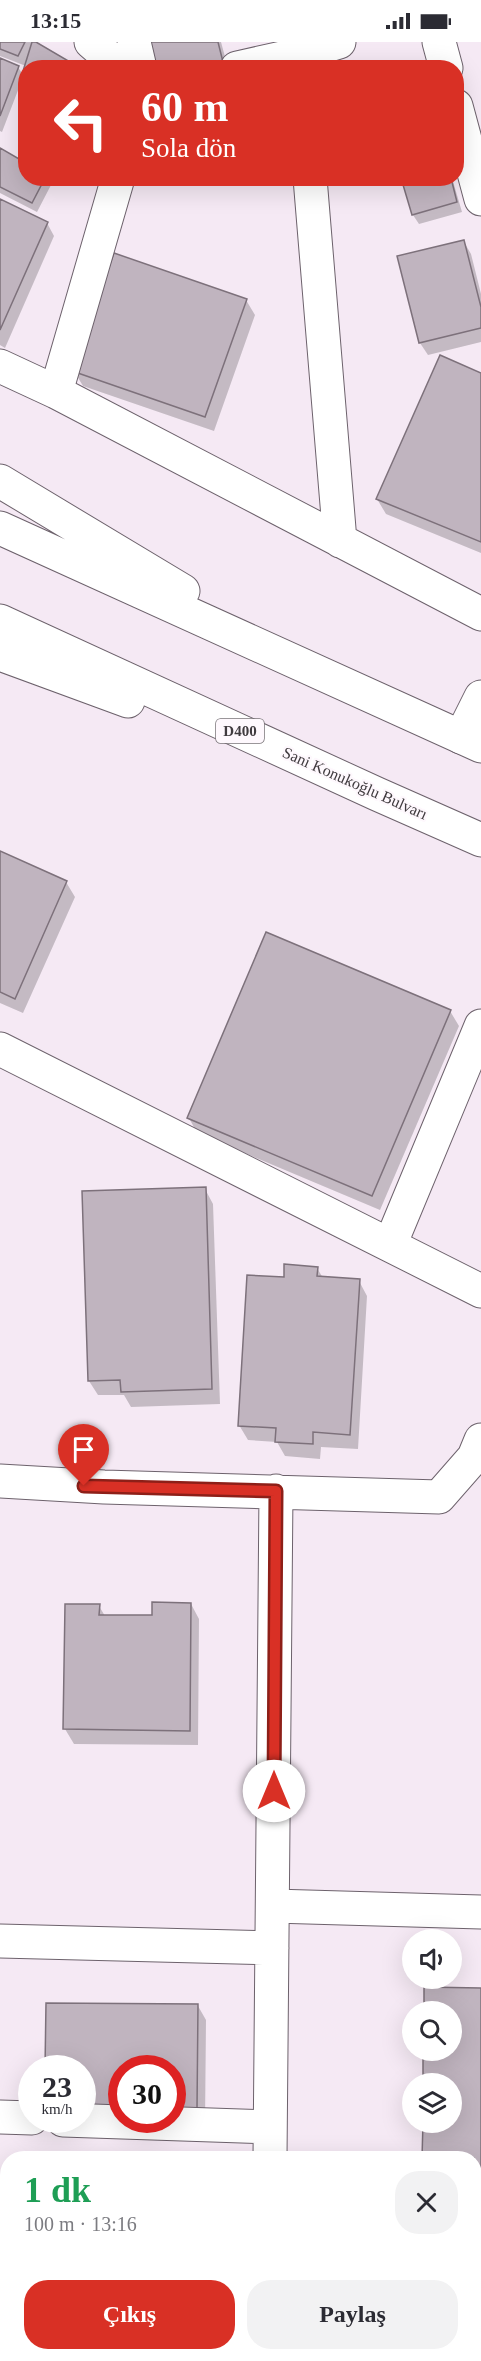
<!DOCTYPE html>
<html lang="tr">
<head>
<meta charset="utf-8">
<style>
  :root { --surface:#fff; --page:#f2f2f3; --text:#2b2b33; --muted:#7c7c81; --accent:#d93025 }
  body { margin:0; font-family:Georgia,serif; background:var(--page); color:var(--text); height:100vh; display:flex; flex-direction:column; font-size:22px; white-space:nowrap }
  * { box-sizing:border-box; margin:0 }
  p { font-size:20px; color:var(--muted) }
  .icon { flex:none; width:33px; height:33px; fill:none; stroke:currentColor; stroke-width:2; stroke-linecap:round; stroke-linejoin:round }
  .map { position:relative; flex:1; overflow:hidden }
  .sheet { position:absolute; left:0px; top:2109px; width:482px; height:210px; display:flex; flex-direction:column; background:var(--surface); border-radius:24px 24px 0 0; box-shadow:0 6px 24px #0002 }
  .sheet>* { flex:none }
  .guide { position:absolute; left:18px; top:18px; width:446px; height:126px; border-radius:24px; box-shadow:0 6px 24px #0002; background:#d93025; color:#fff; overflow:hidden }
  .tools { position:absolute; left:402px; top:1887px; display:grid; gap:12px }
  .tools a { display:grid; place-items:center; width:60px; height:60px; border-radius:50%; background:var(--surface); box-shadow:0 6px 24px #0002; font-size:30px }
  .speed { position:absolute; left:18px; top:2013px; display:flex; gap:12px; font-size:30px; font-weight:700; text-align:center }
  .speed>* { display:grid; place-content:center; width:78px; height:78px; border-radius:50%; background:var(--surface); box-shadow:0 6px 24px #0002; line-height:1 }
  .speed small { font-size:15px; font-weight:400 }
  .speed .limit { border:9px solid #d22; background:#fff; color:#111 }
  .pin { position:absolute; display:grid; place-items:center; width:51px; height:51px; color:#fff; margin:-62px -26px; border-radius:50% 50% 50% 0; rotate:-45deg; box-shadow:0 0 6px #0007 }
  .pin .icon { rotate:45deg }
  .me { position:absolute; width:66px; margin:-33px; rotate:0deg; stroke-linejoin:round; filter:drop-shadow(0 0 4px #0008) }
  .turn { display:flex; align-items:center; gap:21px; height:126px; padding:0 24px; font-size:27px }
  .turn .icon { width:78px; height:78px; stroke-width:2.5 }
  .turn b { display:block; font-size:42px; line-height:51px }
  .round { display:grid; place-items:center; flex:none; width:63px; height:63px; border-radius:24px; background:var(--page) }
  .summary { display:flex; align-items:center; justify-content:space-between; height:102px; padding:0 24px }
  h1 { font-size:36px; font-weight:600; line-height:45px; color:#1e9e55 }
  .action { display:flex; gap:12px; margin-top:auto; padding:12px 24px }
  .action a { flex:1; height:69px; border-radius:24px; background:var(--accent); color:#fff; font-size:24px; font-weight:600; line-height:69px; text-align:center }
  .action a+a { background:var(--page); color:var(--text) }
  .status { display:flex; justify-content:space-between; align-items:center; height:42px; padding:0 30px; background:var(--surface); direction:ltr }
  .status svg { height:16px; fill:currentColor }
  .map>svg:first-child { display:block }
</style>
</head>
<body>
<div class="status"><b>13:15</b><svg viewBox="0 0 49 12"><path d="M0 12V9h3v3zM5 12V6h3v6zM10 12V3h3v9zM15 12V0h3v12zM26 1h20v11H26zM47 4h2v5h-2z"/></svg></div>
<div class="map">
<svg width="481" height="2319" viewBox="0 0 481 2319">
  <rect width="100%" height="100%" fill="#f5e9f4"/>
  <path fill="#0003" fill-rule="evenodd" d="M0 0H34L26 26V51L20 43 2 90 0 89V17L18 25 23 33 26 24 0 14Z
    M144 0H221L228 26H151Z
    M0 108 26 136H47L51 143 37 170 0 151Z
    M403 136H452L462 170 419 182 413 173Z
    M0 158 47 181 54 194 5 306 0 303Z
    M464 200 471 212 481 252V300L428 313 420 301Z
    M246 258 255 273 214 389 83 344 74 329Z
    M481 333V511L386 472 377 457Z
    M0 811 66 840 75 855 23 971 0 961Z
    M450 969 459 984 380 1168 197 1091 189 1076Z
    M205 1147 213 1162 220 1362 131 1365 124 1353H98L89 1339Z
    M317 1226 323 1236 359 1239 367 1254 358 1407 321 1405 320 1417 285 1414 277 1400 248 1398 239 1383 285 1237Z
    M191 1562 199 1577 198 1703 74 1702 65 1687 99 1564 105 1574 154 1575Z
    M481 1947V2165H474V2116H424V2080H452V1970Z
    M47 1963 198 1964 206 1978 205 2082 82 2078V2026H47ZM122 2026H172V2078H122Z
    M69 2312H169V2319H68Z"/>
  <path fill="#c0b4bf" stroke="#7d717b" stroke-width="1.5" d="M0 0H25L18 14 0 7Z
    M32 0H36L77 24 76 26H26V46L19 42Z
    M142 0H218L224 24 217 26H149Z
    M0 16 19 24 0 74Z
    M0 106 26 121V136H45L32 161 0 145Z
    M401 136H451L457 160 412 173Z
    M0 157 48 180 0 288Z
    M464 198 481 265V286L419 301 397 214Z
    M114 211 247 257 205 375 72 329Z
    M440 313 481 331V500L376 457Z
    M0 809 67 839 15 957 0 950Z
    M266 890 451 968 372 1154 187 1076Z
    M206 1145 212 1347 121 1350 120 1338 88 1339 82 1149Z
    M284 1222 318 1225 317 1234 360 1237 350 1393 313 1390V1402L275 1400 276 1386 238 1384 247 1233 284 1235Z
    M152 1560 191 1561 190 1689 63 1687 65 1562H100L99 1573H152Z
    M424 1945 481 1946V2150H474V2116H422L423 2080H452V2042H423V2008H452V1970H424Z
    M46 1961 198 1962 197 2067H172V2026H122V2067H82V2026H45Z
    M67 2312H162V2319H67Z"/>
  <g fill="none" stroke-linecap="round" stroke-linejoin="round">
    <defs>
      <path id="minor" d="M91 0 121 26
        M134 0 140 26
        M439 0 446 26
        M237 26 300 12 339 0
        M456 64 481 157
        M310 136 340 499
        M0 324 56 350 481 572
        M56 350 118 136
        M461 695 481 655
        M0 1007 481 1249
        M390 1203 481 984
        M0 1439 104 1445 439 1455 474 1415 481 1398
        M273 1864 481 1870
        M0 1899 272 1906
        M0 2075 32 2076
        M63 2078 270 2085
        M270 2116 276 1449
        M474 2195H481
        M266 2319V2312"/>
      <path id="highway" d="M0 439 183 549
        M0 486 481 704
        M0 579 377 752 481 798
        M0 612 128 659"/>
    </defs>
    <use href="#minor" stroke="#6d626c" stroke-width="35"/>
    <use href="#highway" stroke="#6d626c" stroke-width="35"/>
    <use href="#minor" stroke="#fff" stroke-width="33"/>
    <use href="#highway" stroke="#fff" stroke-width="33"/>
  </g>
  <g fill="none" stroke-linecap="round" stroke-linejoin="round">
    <defs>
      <path id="route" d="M84 1444 276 1449 274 1749"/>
    </defs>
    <use href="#route" stroke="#8d1f18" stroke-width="15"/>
    <use href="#route" stroke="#d93025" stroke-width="10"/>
  </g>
  <g text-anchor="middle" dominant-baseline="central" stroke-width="4.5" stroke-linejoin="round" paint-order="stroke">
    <rect fill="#fef8fd" stroke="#797478" stroke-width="1.5" x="216" y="677" width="48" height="24" rx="4.5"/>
    <g font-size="15" font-weight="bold" fill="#403b3f">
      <text x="240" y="689">D400</text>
    </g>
    <g font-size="16" fill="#403b3f" stroke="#fef8fd">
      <text transform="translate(355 741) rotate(24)">Sani Konukoğlu Bulvarı</text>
    </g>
  </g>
</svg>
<div class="tools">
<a><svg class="icon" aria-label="sound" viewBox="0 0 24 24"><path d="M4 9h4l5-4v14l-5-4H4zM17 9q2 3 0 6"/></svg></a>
<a><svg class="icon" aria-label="search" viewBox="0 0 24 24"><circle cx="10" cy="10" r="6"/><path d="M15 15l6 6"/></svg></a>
<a><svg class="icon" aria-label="layers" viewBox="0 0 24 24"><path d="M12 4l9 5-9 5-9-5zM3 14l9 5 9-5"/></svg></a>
</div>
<div class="speed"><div>23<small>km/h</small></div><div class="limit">30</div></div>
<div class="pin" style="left:84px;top:1444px;background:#d93025"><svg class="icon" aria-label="arrive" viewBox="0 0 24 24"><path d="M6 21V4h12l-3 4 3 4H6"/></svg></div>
<svg class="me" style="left:274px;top:1749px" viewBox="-20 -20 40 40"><circle r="19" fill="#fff"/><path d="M0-13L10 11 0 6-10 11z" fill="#d93025"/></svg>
<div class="guide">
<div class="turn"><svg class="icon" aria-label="left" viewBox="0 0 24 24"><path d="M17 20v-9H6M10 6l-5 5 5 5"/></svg><div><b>60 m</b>Sola dön</div></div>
</div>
<section class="sheet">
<div class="summary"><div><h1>1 dk</h1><p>100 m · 13:16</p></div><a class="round"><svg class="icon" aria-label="close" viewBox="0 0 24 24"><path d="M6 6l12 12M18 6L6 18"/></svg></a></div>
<div class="action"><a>Çıkış</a><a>Paylaş</a></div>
</section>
</div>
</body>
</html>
